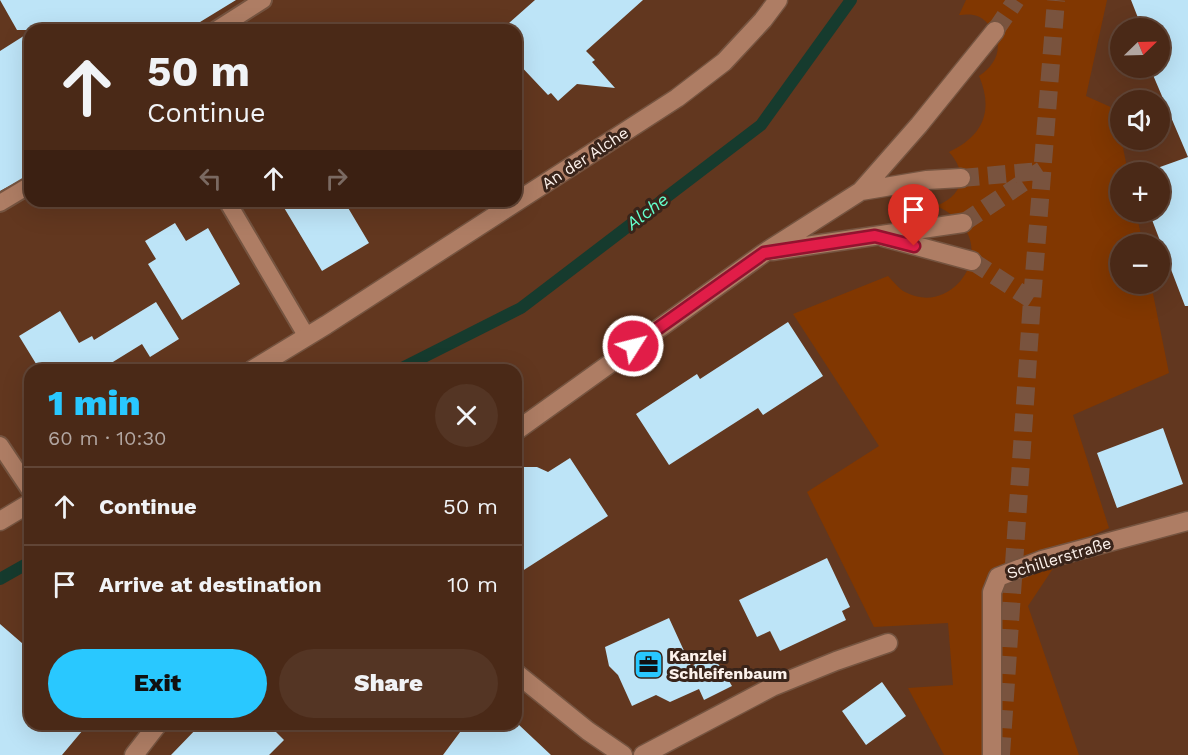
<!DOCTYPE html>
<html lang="en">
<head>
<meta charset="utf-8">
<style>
  :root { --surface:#4a2917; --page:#543524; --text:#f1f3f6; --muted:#b2a6a1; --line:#614536; --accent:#29c8ff }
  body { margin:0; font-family:"Work Sans",sans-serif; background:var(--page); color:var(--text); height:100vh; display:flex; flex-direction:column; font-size:22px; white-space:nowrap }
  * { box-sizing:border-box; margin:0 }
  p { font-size:20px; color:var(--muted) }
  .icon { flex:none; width:33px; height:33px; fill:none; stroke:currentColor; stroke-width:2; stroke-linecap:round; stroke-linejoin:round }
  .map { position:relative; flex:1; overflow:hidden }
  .side { position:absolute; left:24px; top:364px; width:498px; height:366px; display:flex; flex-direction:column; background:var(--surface); border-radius:18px; box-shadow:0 6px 24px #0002,0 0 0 2px var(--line) }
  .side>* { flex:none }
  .top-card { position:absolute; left:24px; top:24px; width:498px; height:183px; border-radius:18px; box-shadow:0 6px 24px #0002,0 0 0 2px var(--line); background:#4a2917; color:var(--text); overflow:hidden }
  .needle { width:39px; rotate:67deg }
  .buttons { position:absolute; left:1110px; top:18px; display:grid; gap:12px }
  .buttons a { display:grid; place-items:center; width:60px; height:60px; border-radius:50%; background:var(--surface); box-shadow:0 6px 24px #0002,0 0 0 2px var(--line); font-size:30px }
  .pin { position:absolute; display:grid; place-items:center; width:51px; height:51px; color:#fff; margin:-62px -26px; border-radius:50% 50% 50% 0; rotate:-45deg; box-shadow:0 0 6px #0007 }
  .pin .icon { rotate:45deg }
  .me { position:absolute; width:66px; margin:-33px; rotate:54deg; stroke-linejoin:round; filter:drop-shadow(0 0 4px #0008) }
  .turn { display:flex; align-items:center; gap:21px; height:126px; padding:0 24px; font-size:27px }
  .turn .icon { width:78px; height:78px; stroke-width:2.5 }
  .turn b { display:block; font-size:42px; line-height:51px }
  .lanes { display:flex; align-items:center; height:57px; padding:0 24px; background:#0003; justify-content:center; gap:30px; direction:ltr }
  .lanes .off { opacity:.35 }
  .round { display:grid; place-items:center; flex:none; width:63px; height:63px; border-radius:32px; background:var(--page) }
  .overview { display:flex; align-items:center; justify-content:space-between; height:102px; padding:0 24px }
  h1 { font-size:36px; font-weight:800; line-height:45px; color:var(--accent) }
  .primary-button { display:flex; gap:12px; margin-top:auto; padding:12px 24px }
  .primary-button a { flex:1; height:69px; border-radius:36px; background:var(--accent); color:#111; font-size:24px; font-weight:800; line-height:69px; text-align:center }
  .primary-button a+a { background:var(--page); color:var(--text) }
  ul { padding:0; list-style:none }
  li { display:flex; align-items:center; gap:18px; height:78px; padding:0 24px; border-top:2px solid var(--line) }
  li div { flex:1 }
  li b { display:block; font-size:22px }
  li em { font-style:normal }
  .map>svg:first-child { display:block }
</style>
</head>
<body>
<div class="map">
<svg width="1188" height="755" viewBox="0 0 1188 755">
  <rect width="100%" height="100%" fill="#62371f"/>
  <path fill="#813701" d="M966 0H1107L1086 96 1115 109 1128 172H1120V212H1136L1143 244H1120V284H1151L1169 373 1073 415 1109 528 1068 546 1028 606 1079 755H944L908 688 953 685 948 623 874 627 807 492 879 446 793 314 888 276C893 281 899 289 905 292 957 320 1008 236 936 206 964 195 968 173 949 152 983 136 994 111 979 76 998 64 1005 43 989 25 985 20 980 16 973 15 969 14 963 15 959 15Z"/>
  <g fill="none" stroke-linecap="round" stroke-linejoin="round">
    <path stroke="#163b2e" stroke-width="12" d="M398 370 521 308 761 125 851 0
      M0 579 30 562"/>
  </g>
  <path fill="#bde4f7" d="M0 0H236L187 30H17Z
    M535 0H643L586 51 595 60 592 62 615 88 577 84 558 101 551 93 548 95 516 61V30L509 23Z
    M1131 0H1188V306H1185L1149 212H1160V172H1146L1188 157 1150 68H1160V28H1142Z
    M30 32V175L0 191V51Z
    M280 201H344L369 243 322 271Z
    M175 223 186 241 208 228 240 284 182 320 148 264 156 259 145 241Z
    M156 302 179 339 150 357 142 344 108 365 112 370H32L38 367 19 336 60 311 79 343 92 336 94 340Z
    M788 322 823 376 763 415 758 408 669 465 636 414 697 374 700 379Z
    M1163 428 1183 484 1117 508 1097 453Z
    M570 458 608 516 516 575V492L519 491 520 467H537L548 472Z
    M827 558 850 607 842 611 846 620 780 651 770 631 757 637 739 600Z
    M669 618 691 666 711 657 720 666 732 686 704 700 699 689 670 702 656 695 632 706 618 675 609 666 605 647Z
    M0 624 30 650V724H88L62 755H0Z
    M882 682 906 716 866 745 842 711Z
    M201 724H268L284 740 269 755H171Z
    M466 724H518L551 755H443Z"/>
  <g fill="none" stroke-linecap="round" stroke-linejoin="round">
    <path stroke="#79533e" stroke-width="18" stroke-dasharray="18 9" stroke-linecap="butt" d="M995 31 1016 0
      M961 178 1040 171
      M963 223 1042 170
      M972 261 1032 300
      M1001 755 1032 300 1056 0"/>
    <defs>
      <path id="lane" d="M216 30 263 0
        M227 201 307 337
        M0 203 30 185
        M0 445 30 490"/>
      <path id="street" d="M252 370 326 325 677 98 724 62 763 20 778 0
        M0 521 30 503
        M643 755 772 687 836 661 888 643
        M992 755V592L998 577 1042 560 1188 521"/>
      <path id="secondary" d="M861 191 919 125 995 31
        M883 237 972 261
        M772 251 963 223
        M516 431 764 253 861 191 927 180 961 178
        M516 673 588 731 623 755
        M134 755 158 724"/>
    </defs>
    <use href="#lane" stroke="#755440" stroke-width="20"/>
    <use href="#street" stroke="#755440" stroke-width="21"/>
    <use href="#secondary" stroke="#755440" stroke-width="21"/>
    <use href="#lane" stroke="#ae7d64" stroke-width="16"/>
    <use href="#street" stroke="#ae7d64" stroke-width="18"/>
    <use href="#secondary" stroke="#ae7d64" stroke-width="18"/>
  </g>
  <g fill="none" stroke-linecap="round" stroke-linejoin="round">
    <defs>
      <path id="route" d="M633 346 764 253 875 236 914 246"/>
    </defs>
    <use href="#route" stroke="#92132f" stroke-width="15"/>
    <use href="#route" stroke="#e11d48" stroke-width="10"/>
  </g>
  <defs>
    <symbol id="office-square" viewBox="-11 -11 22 22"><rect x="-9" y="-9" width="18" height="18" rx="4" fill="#29c8ff" stroke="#39241a"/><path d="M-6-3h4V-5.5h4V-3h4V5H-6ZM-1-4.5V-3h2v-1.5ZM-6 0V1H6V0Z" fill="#111"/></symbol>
  </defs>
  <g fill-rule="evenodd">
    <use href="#office-square" x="632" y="648" width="33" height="33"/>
  </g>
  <g text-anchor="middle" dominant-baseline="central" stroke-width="6" stroke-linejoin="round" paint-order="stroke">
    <g font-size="16" fill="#fdf2ec" stroke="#39241a">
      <text transform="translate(585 158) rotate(-33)">An der Alche</text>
      <text transform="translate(1059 558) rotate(-17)">Schillerstraße</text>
    </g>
    <g font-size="16" font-weight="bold" fill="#fdf2ec" stroke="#39241a" text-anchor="start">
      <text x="669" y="655">Kanzlei<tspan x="669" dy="18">Schleifenbaum</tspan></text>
    </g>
    <g font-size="18" font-style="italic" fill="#64ffcc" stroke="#39241a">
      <text transform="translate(647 211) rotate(-37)">Alche</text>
    </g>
  </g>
</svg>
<div class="buttons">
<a><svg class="needle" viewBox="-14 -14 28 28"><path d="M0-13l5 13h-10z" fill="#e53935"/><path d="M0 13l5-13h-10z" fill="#b2a6a1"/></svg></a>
<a><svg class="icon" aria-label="sound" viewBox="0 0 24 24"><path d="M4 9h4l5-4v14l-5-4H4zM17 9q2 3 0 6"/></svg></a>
<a>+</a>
<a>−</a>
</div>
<div class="pin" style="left:914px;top:246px;background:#d93025"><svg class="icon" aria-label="arrive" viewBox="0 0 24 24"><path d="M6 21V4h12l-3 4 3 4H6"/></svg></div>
<svg class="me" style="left:633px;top:346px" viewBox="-20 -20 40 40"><circle r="17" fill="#e11d48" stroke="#fff" stroke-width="3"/><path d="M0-11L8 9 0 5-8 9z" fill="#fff"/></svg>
<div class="top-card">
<div class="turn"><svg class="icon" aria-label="ahead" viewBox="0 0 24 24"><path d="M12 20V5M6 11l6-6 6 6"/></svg><div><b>50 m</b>Continue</div></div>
<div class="lanes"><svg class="icon off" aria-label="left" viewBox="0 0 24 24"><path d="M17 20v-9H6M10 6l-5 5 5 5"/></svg><svg class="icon" aria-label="ahead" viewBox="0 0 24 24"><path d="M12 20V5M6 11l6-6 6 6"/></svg><svg class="icon off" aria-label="right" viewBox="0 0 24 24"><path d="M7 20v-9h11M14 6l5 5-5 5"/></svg></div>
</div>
<section class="side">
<div class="overview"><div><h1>1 min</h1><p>60 m · 10:30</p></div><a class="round"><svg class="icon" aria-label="close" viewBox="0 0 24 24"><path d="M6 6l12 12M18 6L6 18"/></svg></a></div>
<ul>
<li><svg class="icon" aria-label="ahead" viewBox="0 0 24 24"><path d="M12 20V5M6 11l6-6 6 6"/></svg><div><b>Continue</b></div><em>50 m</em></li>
<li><svg class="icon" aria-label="arrive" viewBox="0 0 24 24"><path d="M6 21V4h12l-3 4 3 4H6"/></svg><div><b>Arrive at destination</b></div><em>10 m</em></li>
</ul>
<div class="primary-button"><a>Exit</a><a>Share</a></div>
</section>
</div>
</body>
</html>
